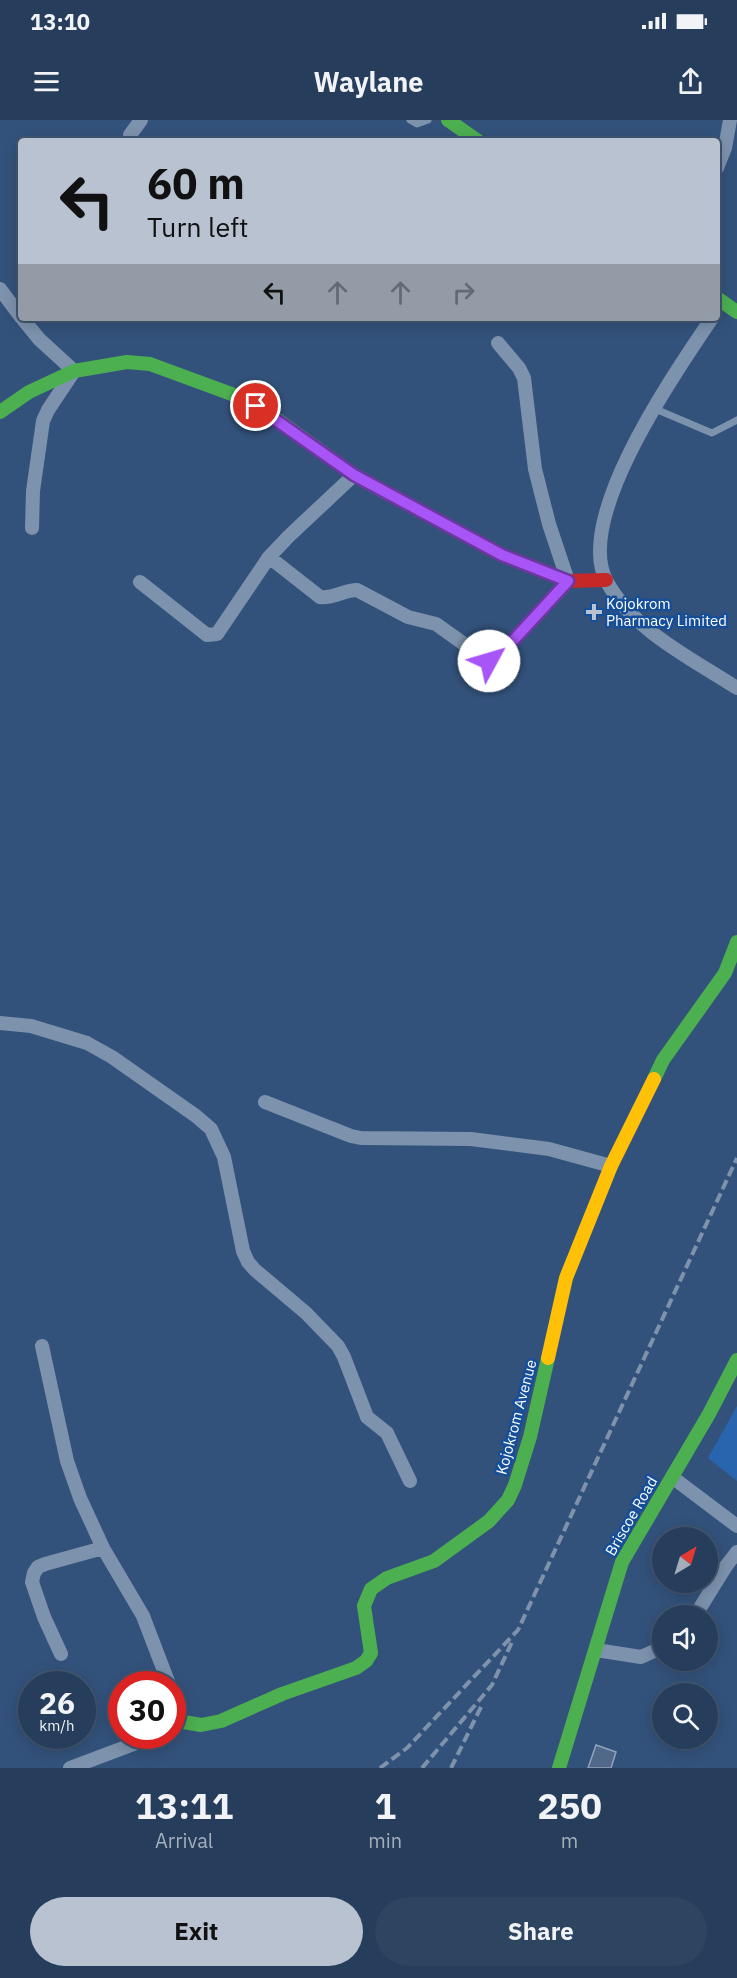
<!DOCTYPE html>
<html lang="en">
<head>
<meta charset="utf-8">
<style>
  :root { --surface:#263e5c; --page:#2e4562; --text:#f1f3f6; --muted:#a4aebb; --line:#425772; --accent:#b8c2d1 }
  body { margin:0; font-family:"IBM Plex Sans",sans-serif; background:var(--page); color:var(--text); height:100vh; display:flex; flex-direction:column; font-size:22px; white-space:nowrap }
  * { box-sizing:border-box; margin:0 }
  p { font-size:20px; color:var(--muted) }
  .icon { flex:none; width:33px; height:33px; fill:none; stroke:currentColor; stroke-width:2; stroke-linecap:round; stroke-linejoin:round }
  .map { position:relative; height:1648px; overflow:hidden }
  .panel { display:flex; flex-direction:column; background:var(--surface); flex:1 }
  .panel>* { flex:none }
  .hud { position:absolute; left:18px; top:18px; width:702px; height:183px; border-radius:6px; box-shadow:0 3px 15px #0003,0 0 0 2px var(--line); background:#b8c2d1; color:#111; overflow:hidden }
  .needle { width:39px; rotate:38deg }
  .tools { position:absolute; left:652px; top:1407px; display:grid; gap:12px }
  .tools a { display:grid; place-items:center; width:66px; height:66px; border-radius:50%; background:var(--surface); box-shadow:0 3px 15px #0003,0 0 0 2px var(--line); font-size:30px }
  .speed { position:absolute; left:18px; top:1551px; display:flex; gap:12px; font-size:30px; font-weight:700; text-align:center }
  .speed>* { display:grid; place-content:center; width:78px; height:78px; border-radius:50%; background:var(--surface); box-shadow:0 3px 15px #0003,0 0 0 2px var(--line); line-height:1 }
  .speed small { font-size:15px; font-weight:400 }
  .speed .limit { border:9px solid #d22; background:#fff; color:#111 }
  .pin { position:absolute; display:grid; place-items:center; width:51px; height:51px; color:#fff; margin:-26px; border:3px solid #fff; border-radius:50%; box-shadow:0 2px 6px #0007 }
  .me { position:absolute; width:66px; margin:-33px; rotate:51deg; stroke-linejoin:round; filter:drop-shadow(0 0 4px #0008) }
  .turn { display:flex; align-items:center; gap:21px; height:126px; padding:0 30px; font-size:27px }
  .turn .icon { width:78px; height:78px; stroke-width:2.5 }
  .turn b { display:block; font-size:42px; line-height:51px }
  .lanes { display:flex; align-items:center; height:57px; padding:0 30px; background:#0003; justify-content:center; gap:30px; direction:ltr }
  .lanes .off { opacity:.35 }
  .eta { display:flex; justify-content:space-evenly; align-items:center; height:102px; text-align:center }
  .eta b { font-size:36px; font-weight:700; line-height:42px }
  .action { display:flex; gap:12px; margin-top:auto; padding:12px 30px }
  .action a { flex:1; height:69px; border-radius:36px; background:var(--accent); color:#111; font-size:24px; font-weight:700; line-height:69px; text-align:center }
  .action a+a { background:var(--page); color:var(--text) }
  .status { display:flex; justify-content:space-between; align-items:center; height:42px; padding:0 30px; background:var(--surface); direction:ltr }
  .status svg { height:16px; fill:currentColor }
  header { display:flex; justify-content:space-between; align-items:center; height:78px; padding:0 30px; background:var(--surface); font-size:27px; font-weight:700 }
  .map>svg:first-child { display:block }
</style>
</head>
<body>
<div class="status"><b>13:10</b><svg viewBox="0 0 49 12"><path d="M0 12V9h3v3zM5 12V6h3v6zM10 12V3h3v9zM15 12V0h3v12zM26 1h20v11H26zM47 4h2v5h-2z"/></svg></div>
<header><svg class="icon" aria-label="menu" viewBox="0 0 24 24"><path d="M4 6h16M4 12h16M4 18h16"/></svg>Waylane<svg class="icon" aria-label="share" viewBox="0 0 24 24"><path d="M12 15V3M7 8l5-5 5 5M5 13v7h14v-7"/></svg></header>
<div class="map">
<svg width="737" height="1648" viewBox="0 0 737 1648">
  <rect width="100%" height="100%" fill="#33527b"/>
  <path fill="#2965af" d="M737 1286V1361L708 1338Z"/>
  <path fill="#50698a" stroke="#92a3ba" stroke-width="1.5" d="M596 1625 616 1632 611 1648H588Z"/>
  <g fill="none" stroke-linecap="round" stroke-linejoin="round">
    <path stroke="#7d92ad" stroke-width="7" d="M410 0 417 4 428 0
      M653 288 712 313 737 300"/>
    <path stroke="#7d92ad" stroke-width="14" d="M131 21 130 15 141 0
      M717 48 725 28 730 0
      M0 169 21 197
      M22 198 39 219 74 251 48 290 43 301 33 371 32 408
      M712 198C677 250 572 399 607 462 634 511 691 538 737 568
      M269 437 320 477C333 479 344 470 357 470L408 497 436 504 485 539 494 540 498 537 568 461 549 404 535 349 524 258 519 248 498 223
      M140 462 207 515 217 514 269 437 289 416 354 355
      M0 903 31 906 87 923 112 937 196 996 211 1009 224 1037 243 1131 248 1142 255 1150 306 1193 338 1226 344 1237 367 1297 387 1313 410 1361
      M265 982 351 1016 361 1018 471 1019 549 1029 611 1046
      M42 1226 67 1341 80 1378 103 1428 143 1496 169 1564
      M672 1357 737 1406
      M695 1496 726 1446 737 1432
      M596 1530 641 1537 663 1527
      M61 1534 44 1497 32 1462 34 1453 38 1447 45 1444 103 1428
      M172 1575 180 1595 173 1606
      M70 1648 155 1616"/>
    <path stroke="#4caf50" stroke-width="14" d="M448 0 478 21
      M717 178 737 192
      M0 292 29 272 74 251 127 242 150 244 245 279 268 293 354 355 385 372
      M654 959 663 940 725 853 737 822
      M178 1601 201 1605 221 1601 282 1574 356 1548 366 1541 371 1533 364 1486 371 1469 387 1458 434 1441 489 1401 508 1380 515 1365 530 1317 548 1238
      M559 1648 622 1442 709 1294 737 1240"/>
    <path stroke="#ffc107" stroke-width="14" d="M548 1238 566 1158 611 1046 654 959"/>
    <path stroke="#c62828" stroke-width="14" d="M385 372 502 435 568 461 606 460"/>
    <path stroke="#7e92ab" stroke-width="4" stroke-dasharray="10 4.5" stroke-linecap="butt" d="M380 1648 407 1628 518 1510 737 1038
      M422 1648 492 1565 512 1522
      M451 1648 483 1583"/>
  </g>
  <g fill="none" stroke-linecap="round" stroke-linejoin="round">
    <defs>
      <path id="route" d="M256 286 354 355 502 435 568 461 498 537 489 541"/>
    </defs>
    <use href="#route" stroke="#6d37a1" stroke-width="15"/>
    <use href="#route" stroke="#a855f7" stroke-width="10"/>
  </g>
  <path fill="#b8c2d1" stroke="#154e99" stroke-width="2" d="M591 483h6v6h6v6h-6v6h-6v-6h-6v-6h6z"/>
  <g text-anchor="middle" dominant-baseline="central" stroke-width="5" stroke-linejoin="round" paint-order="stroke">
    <g font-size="15" fill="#fff" stroke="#154e99" text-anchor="start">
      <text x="606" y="483">Kojokrom<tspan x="606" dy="17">Pharmacy Limited</tspan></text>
    </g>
    <g font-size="15" fill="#fff" stroke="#154e99">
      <text transform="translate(516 1297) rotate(-75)">Kojokrom Avenue</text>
      <text transform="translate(631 1396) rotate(-60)">Briscoe Road</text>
    </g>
  </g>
</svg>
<div class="tools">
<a><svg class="needle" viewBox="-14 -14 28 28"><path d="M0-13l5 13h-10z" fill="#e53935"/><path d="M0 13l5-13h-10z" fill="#a4aebb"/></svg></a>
<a><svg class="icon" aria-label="sound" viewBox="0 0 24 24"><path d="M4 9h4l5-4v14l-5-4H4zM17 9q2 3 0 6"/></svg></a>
<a><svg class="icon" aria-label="search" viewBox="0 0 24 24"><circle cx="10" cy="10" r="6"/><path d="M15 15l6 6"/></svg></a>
</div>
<div class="speed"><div>26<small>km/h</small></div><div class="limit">30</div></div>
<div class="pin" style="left:256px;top:286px;background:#d93025"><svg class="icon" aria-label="arrive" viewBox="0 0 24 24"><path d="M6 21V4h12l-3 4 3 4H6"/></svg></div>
<svg class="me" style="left:489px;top:541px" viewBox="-20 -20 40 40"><circle r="19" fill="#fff"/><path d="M0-13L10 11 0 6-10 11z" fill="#a855f7"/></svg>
<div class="hud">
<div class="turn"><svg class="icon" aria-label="left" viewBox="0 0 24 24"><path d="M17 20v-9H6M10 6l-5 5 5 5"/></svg><div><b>60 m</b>Turn left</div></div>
<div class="lanes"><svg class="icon" aria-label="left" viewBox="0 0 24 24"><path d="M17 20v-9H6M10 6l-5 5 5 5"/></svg><svg class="icon off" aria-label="ahead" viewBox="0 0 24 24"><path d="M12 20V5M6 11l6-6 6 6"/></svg><svg class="icon off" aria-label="ahead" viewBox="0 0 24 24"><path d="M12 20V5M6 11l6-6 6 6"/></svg><svg class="icon off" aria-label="right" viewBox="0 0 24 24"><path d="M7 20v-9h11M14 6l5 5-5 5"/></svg></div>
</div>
</div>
<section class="panel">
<div class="eta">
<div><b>13:11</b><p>Arrival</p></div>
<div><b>1</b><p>min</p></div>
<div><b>250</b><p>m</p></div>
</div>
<div class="action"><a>Exit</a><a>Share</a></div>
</section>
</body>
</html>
